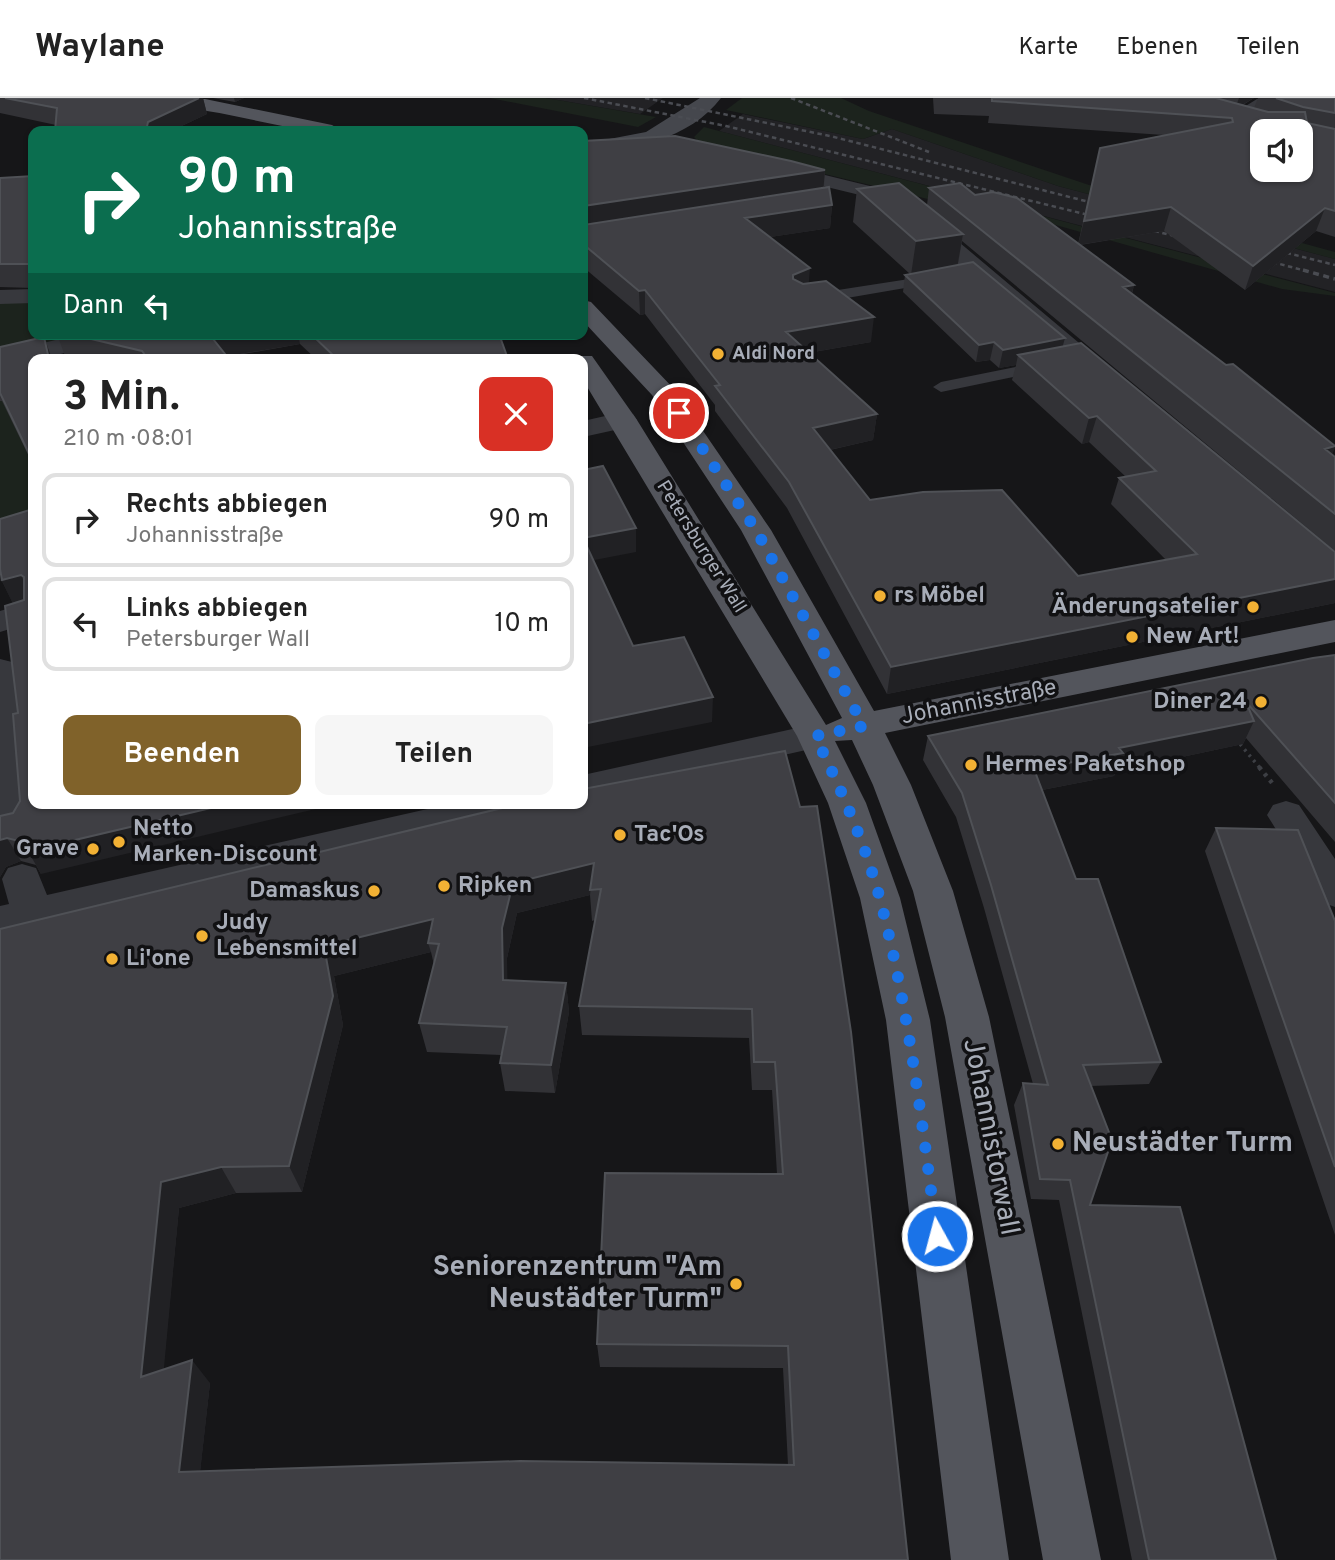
<!DOCTYPE html>
<html lang="de">
<head>
<meta charset="utf-8">
<style>
  :root { --surface:#fff; --page:#f6f6f6; --text:#222; --muted:#767676; --line:#e0e0e0; --accent:#80622a }
  body { margin:0; font-family:Overpass,sans-serif; background:var(--page); color:var(--text); height:100vh; display:flex; flex-direction:column; font-size:26px; white-space:nowrap }
  * { box-sizing:border-box; margin:0 }
  p { font-size:23px; color:var(--muted) }
  .icon { flex:none; width:38px; height:38px; fill:none; stroke:currentColor; stroke-width:2; stroke-linecap:round; stroke-linejoin:round }
  .map { position:relative; flex:1; overflow:hidden }
  .panel { position:absolute; left:28px; top:256px; width:560px; height:455px; display:flex; flex-direction:column; background:var(--surface); border-radius:14px; box-shadow:0 2px 5px #0004 }
  .panel>* { flex:none }
  .hud { position:absolute; left:28px; top:28px; width:560px; height:214px; border-radius:14px; box-shadow:0 2px 5px #0004; background:#0b6e4f; color:#fff; overflow:hidden }
  .buttons { position:absolute; left:1250px; top:21px; display:grid; gap:14px }
  .buttons a { display:grid; place-items:center; width:63px; height:63px; border-radius:14px; background:var(--surface); box-shadow:0 2px 5px #0004; font-size:35px }
  .pin { position:absolute; display:grid; place-items:center; width:60px; height:60px; color:#fff; margin:-30px; border:4px solid #fff; border-radius:50%; box-shadow:0 2px 7px #0007 }
  .me { position:absolute; width:77px; margin:-38px; rotate:353deg; stroke-linejoin:round; filter:drop-shadow(0 0 5px #0008) }
  .turn { display:flex; align-items:center; gap:24px; height:147px; padding:0 35px; font-size:32px }
  .turn .icon { width:91px; height:91px; stroke-width:2.5 }
  .turn b { display:block; font-size:49px; line-height:60px }
  .then { display:flex; align-items:center; height:66px; padding:0 35px; background:#0003; gap:14px; font-size:26px }
  .round { display:grid; place-items:center; flex:none; width:74px; height:74px; border-radius:14px; background:var(--page) }
  .headline { display:flex; align-items:center; justify-content:space-between; height:119px; padding:0 35px }
  h1 { font-size:42px; font-weight:700; line-height:52px }
  .primary-button { display:flex; gap:14px; margin-top:auto; padding:14px 35px }
  .primary-button a { flex:1; height:80px; border-radius:14px; background:var(--accent); color:#fff; font-size:28px; font-weight:700; line-height:80px; text-align:center }
  .primary-button a+a { background:var(--page); color:var(--text) }
  ul { padding:0; list-style:none }
  li { display:flex; align-items:center; gap:21px; height:94px; margin:0 14px 10px; padding:0 21px; border:4px solid var(--line); border-radius:14px }
  li div { flex:1 }
  li b { display:block; font-size:26px }
  li em { font-style:normal }
  header { display:flex; align-items:center; gap:42px; box-sizing:border-box; height:98px; padding:0 35px; background:var(--surface); border-bottom:2px solid var(--line) }
  header strong { font-size:33px }
  nav { display:flex; gap:38px; margin-inline-start:auto; font-size:24px }
  .map>svg:first-child { display:block }
</style>
</head>
<body>
<header>
<strong>Waylane</strong>
<nav><a>Karte</a><a>Ebenen</a><a>Teilen</a></nav>
</header>
<div class="map">
<svg width="1335" height="1462" viewBox="0 0 1335 1462">
  <rect width="100%" height="100%" fill="#161618"/>
  <path fill="#222225" d="M546 0H663L640 16Z
    M743 16 863 41 892 31 1058 88 1335 161V194L719 33Z"/>
  <path fill="#1c231d" d="M490 0H546L656 19 638 29Z
    M742 0H841L869 13 1089 87 1335 154V161L1058 88 892 31 863 41 726 12Z
    M704 29 1335 195V198L1282 191 1006 113 936 103 701 46 694 39Z
    M0 204H33V236H73L74 240 0 258Z
    M33 295V438L0 448V303Z"/>
  <g fill="none" stroke-linecap="round" stroke-linejoin="round">
    <path stroke="#3d3f44" stroke-width="2.5" stroke-dasharray="2 2.5" stroke-linecap="butt" d="M503 252 508 261"/>
    <path stroke="#3d3f44" stroke-width="3.5" stroke-dasharray="2.5 4.5" stroke-linecap="butt" d="M1240 646 1260 670"/>
    <path stroke="#3d3f44" stroke-width="4.5" stroke-dasharray="3.5 5" stroke-linecap="butt" d="M1259 669 1273 686"/>
    <path fill="#37383d" fill-rule="evenodd" d="M1294 0 1264 6 1238 22 1228 19 1257 1Z
      M935 177 940 178V184L812 206 804 201 812 196Z
      M1046 263 1052 265V271L941 294 933 289 941 284Z"/>
    <path fill="#37383d" fill-rule="evenodd" d="M772 64 882 91 916 108 1122 281 1118 287H1100L900 118 868 99 765 74 762 70 765 66Z
      M33 191V205L0 206V192Z
      M79 236H121L118 241 0 272V256Z
      M623 314 633 316 637 322 633 328 583 339V323Z
      M33 503V524L0 534V513Z
      M0 561 12 564 17 572 31 726 26 736 12 740 0 737Z
      M815 626 828 629 833 638 828 647 583 703V677Z
      M1286 703 1299 707 1335 761V809L1321 804 1267 717 1273 707Z
      M454 705H535L529 715 516 719 0 840V808L9 806 2 781 8 770 22 766 36 770 47 797Z"/>
    <path fill="#45474d" fill-rule="evenodd" d="M700 0H721C690 41 631 53 583 58V46L646 34Z"/>
    <path fill="#53555c" fill-rule="evenodd" d="M118 0 205 1 332 27 342 33C295 35 253 20 207 13 178 8 150 11 121 4Z
      M583 202 591 204 675 292 771 432 874 613 1335 522V544L885 635 911 687 953 793 989 919 1101 1462H1043L945 919 913 793 873 687 852 642 835 643 866 705 900 800 930 922 1009 1462H951L886 922 860 800 828 705 797 638 583 282V261H572L574 258H592L637 322 826 627 842 620 741 432 652 297 583 223Z"/>
    <path stroke="#4a4c52" stroke-width="2.5" stroke-dasharray="4.5 3.5" stroke-linecap="butt" d="M584 0 726 28 1105 121
      M645 0 830 38 1105 108
      M791 0 929 54
      M1139 129 1190 142
      M1271 151 1335 167
      M1257 160 1310 174"/>
    <path stroke="#4a4c52" stroke-width="3.5" stroke-dasharray="6 4.5" stroke-linecap="butt" d="M1303 172 1335 181"/>
  </g>
  <path fill="#323236" fill-rule="evenodd" d="M0 0H203L207 16 171 33H55L56 27 0 15Z
    M213 0H244L235 4Z
    M933 0H1254L1243 7 1254 10 1258 0H1335V139L1316 133 1245 192 1164 133 1080 147 1134 187 1132 196 1335 348 1332 356 1335 359V453L962 143 958 167 1063 248 1335 454V505L887 596 787 410 715 313V307L645 216 640 217 583 169V43L825 72 824 89 832 107 830 130 770 139 809 185 871 244 808 255 877 316 873 342 830 352 870 402 1078 478 1166 462 1111 406 1119 380 1126 379 1089 344 1082 346 1012 282 1016 267 999 270 990 262 976 264 903 194 905 177 910 176 853 124 857 91 927 107 929 90 975 97 1078 146 1100 50 1164 37 988 25 989 18 934 16Z
    M33 78V190L0 189V80Z
    M57 236H499L508 261H316L300 246 227 259 229 261H77L65 258Z
    M44 239 52 261H33V367L2 303H0V249Z
    M33 411 41 776 36 767 21 763 6 769 0 779V718L13 715 20 703 18 615 13 505 2 483Z
    M1335 557V744L1246 640 1243 646 1116 673 1114 678 1042 692 1076 781 1161 964 1149 986 1091 988 1090 1107 1276 1462H1132L1059 1102 1031 1101 1014 1007 1023 985 1033 986 984 810 956 719 923 662 928 638Z
    M785 653 908 1462H0V831ZM590 797 592 823 595 822 579 908 582 937 749 940 752 992H772L777 1076 597 1246 600 1269 783 1270 788 1367 200 1373 210 1285 163 1272 179 1110 236 1095 302 1094 343 927 334 878 431 854 434 867 419 925 427 954 501 957 500 965 505 993 555 995 569 914 566 885 507 882V860L517 815Z
    M1216 730 1335 823V1137L1205 753Z"/>
  <path fill="#212124" d="M199 0H203L207 16 171 33H146L148 24Z
    M234 0H244L235 4Z
    M1239 0H1254L1235 11Z
    M825 72 823 95 583 131V108Z
    M832 107 830 130 743 143 745 120Z
    M1171 109 1164 133 1078 147 1084 123Z
    M1325 110 1316 133 1245 192 1253 168Z
    M963 136 957 170 911 177 916 143Z
    M810 170 808 194 792 201 793 177Z
    M1134 187 1127 212 1123 189Z
    M645 192V216L640 217 639 193Z
    M874 219 871 244 784 259 786 234Z
    M209 236H298L300 246 216 260Z
    M44 239 52 261H49Z
    M1065 240 1060 258 1018 257 1016 267 999 270 1003 252Z
    M994 244 990 262 976 264 979 247Z
    M877 316 873 342 811 356 813 330Z
    M1097 318 1089 344 1082 346 1089 320Z
    M1335 349V350L1324 374 1325 351Z
    M636 430V454L584 464 583 440Z
    M0 461 21 477 32 500 13 506 2 483H0Z
    M1335 481V505L887 596 891 569Z
    M713 599 712 624 583 650V626Z
    M1254 623 1243 646 1116 673 1114 678 1026 695 1034 671 1119 650Z
    M232 705H341L41 776 28 753Z
    M7 740 21 763 6 769 0 779V742Z
    M594 765 590 797 517 815 507 860 508 911 503 882 502 830 513 785Z
    M433 821 428 845 431 854 334 878 343 927 302 1094 289 1068 324 848Z
    M566 885 569 914 555 995 551 967Z
    M221 1069 236 1095 179 1110 161 1301 141 1279 161 1084Z
    M192 1262 210 1285 198 1393 179 1374Z"/>
  <path fill="#3f3f44" stroke="#4f5156" stroke-width="2" fill-rule="evenodd" d="M5 0H199L148 24 146 33H55L57 10Z
    M992 0H1216L1268 14H1305L1307 25 1335 31V113L1325 110 1253 168 1171 109 1084 123 1100 50 1233 24 1232 20 992 3ZM1262 33H1300V72H1262Z
    M1276 0H1335V15L1303 9Z
    M675 38 791 63 825 72 583 108V43Z
    M33 78V166H0V80Z
    M899 85 963 136 916 143 857 91Z
    M960 85 975 97 993 94 1017 100 1134 187 1123 189 1226 267 1233 266 1335 348 1325 351 1335 359V416L929 90Z
    M829 89 832 107 745 120 810 170 793 177V181L803 186 826 183 874 219 786 234 877 316 813 330 870 402 923 394 1002 392 1078 478 1197 456 1119 380 1156 373 1097 318 1089 320 1018 257 1081 245 1335 454V481L891 569 789 384 715 288 720 287 645 192 639 193 583 146V127Z
    M973 164 1065 240 1003 252 994 244 979 247 905 177Z
    M70 236H209L229 261H148L142 253Z
    M311 236H499L508 261H337Z
    M44 239 49 261H33V364L0 295V249Z
    M603 368 636 430 583 440 633 548 684 539 713 599 583 626V372Z
    M33 411V705H232L28 753 23 744 7 740 0 742V718L13 715 20 703 13 616 18 615 5 508 24 502V479L21 477 2 482 0 471V421Z
    M1335 557V705L1246 604 1254 623 1119 650 1123 655 1034 671 1076 781H1098L1161 964 1083 967 1112 1042 1090 1107 1180 1109 1276 1462H1149L1070 1082 1040 1081 1023 985 1048 987 991 787 962 695 928 638 1313 560Z
    M785 653 800 709 817 708 851 934 908 1462H0V831L523 705H583V691ZM594 765 590 792 601 791 579 908 752 911 754 964H775L783 1076 605 1075 597 1246 788 1248 794 1367 520 1363 179 1374 192 1262 141 1279 161 1084 221 1069 289 1068 333 898 324 848 433 821 428 845 439 846 419 925 507 929 500 965 551 967 566 885 503 882 502 830 513 785Z
    M1216 730 1298 732 1335 823V1069Z"/>
  <g fill="none" stroke-linecap="round" stroke-linejoin="round">
    <path stroke="#1a73e8" stroke-width="12" stroke-dasharray="0 21.6" d="M679 315 756 432 864 628 815 638C841 691 865 745 880 801 909 912 922 1025 937 1138"/>
  </g>
  <g fill="#f2b134" stroke="#111113" stroke-width="2.5">
    <circle cx="718" cy="256" r="7"/>
    <circle cx="880" cy="498" r="7"/>
    <circle cx="1253" cy="509" r="7"/>
    <circle cx="1132" cy="539" r="7"/>
    <circle cx="1261" cy="604" r="7"/>
    <circle cx="971" cy="667" r="7"/>
    <circle cx="620" cy="737" r="7"/>
    <circle cx="119" cy="744" r="7"/>
    <circle cx="93" cy="751" r="7"/>
    <circle cx="444" cy="788" r="7"/>
    <circle cx="374" cy="793" r="7"/>
    <circle cx="202" cy="838" r="7"/>
    <circle cx="112" cy="861" r="7"/>
    <circle cx="1058" cy="1046" r="7"/>
    <circle cx="736" cy="1186" r="7"/>
  </g>
  <g text-anchor="middle" dominant-baseline="central" stroke-width="7" stroke-linejoin="round" paint-order="stroke">
    <g font-size="19" font-weight="bold" fill="#a8adb8" stroke="#111113" text-anchor="start">
      <text x="732" y="256">Aldi Nord</text>
    </g>
    <g font-size="19" fill="#a8adb8" stroke="#111113">
      <text transform="translate(701 449) rotate(58)">Petersburger Wall</text>
    </g>
    <g font-size="23" font-weight="bold" fill="#a8adb8" stroke="#111113" text-anchor="start">
      <text x="894" y="498">rs Möbel</text>
      <text x="1239" y="509" text-anchor="end">Änderungsatelier</text>
      <text x="1146" y="539">New Art!</text>
      <text x="1247" y="604" text-anchor="end">Diner 24</text>
      <text x="985" y="667">Hermes Paketshop</text>
      <text x="133" y="731">Netto<tspan x="133" dy="26">Marken-Discount</tspan></text>
      <text x="634" y="737">Tac'Os</text>
      <text x="79" y="751" text-anchor="end">Grave</text>
      <text x="458" y="788">Ripken</text>
      <text x="360" y="793" text-anchor="end">Damaskus</text>
      <text x="216" y="825">Judy<tspan x="216" dy="26">Lebensmittel</tspan></text>
      <text x="126" y="861">Li'one</text>
    </g>
    <g font-size="23" fill="#a8adb8" stroke="#111113">
      <text transform="translate(979 605) rotate(-11)">Johannisstraße</text>
    </g>
    <g font-size="28" fill="#a8adb8" stroke="#111113">
      <text transform="translate(990 1039) rotate(79)">Johannistorwall</text>
    </g>
    <g font-size="28" font-weight="bold" fill="#a8adb8" stroke="#111113" text-anchor="start">
      <text x="1072" y="1046">Neustädter Turm</text>
      <text x="722" y="1170" text-anchor="end">Seniorenzentrum "Am<tspan x="722" dy="32">Neustädter Turm"</tspan></text>
    </g>
  </g>
</svg>
<div class="buttons">
<a><svg class="icon" aria-label="sound" viewBox="0 0 24 24"><path d="M4 9h4l5-4v14l-5-4H4zM17 9q2 3 0 6"/></svg></a>
</div>
<div class="pin" style="left:679px;top:315px;background:#d93025"><svg class="icon" aria-label="arrive" viewBox="0 0 24 24"><path d="M6 21V4h12l-3 4 3 4H6"/></svg></div>
<svg class="me" style="left:937px;top:1138px" viewBox="-20 -20 40 40"><circle r="17" fill="#1a73e8" stroke="#fff" stroke-width="3"/><path d="M0-11L8 9 0 5-8 9z" fill="#fff"/></svg>
<div class="hud">
<div class="turn"><svg class="icon" aria-label="right" viewBox="0 0 24 24"><path d="M7 20v-9h11M14 6l5 5-5 5"/></svg><div><b>90 m</b>Johannisstraße</div></div>
<div class="then">Dann<svg class="icon" aria-label="left" viewBox="0 0 24 24"><path d="M17 20v-9H6M10 6l-5 5 5 5"/></svg></div>
</div>
<section class="panel">
<div class="headline"><div><h1>3 Min.</h1><p>210 m · 08:01</p></div><a class="round" style="background:#d93025;color:#fff"><svg class="icon" aria-label="close" viewBox="0 0 24 24"><path d="M6 6l12 12M18 6L6 18"/></svg></a></div>
<ul>
<li><svg class="icon" aria-label="right" viewBox="0 0 24 24"><path d="M7 20v-9h11M14 6l5 5-5 5"/></svg><div><b>Rechts abbiegen</b><p>Johannisstraße</p></div><em>90 m</em></li>
<li><svg class="icon" aria-label="left" viewBox="0 0 24 24"><path d="M17 20v-9H6M10 6l-5 5 5 5"/></svg><div><b>Links abbiegen</b><p>Petersburger Wall</p></div><em>10 m</em></li>
</ul>
<div class="primary-button"><a>Beenden</a><a>Teilen</a></div>
</section>
</div>
</body>
</html>
